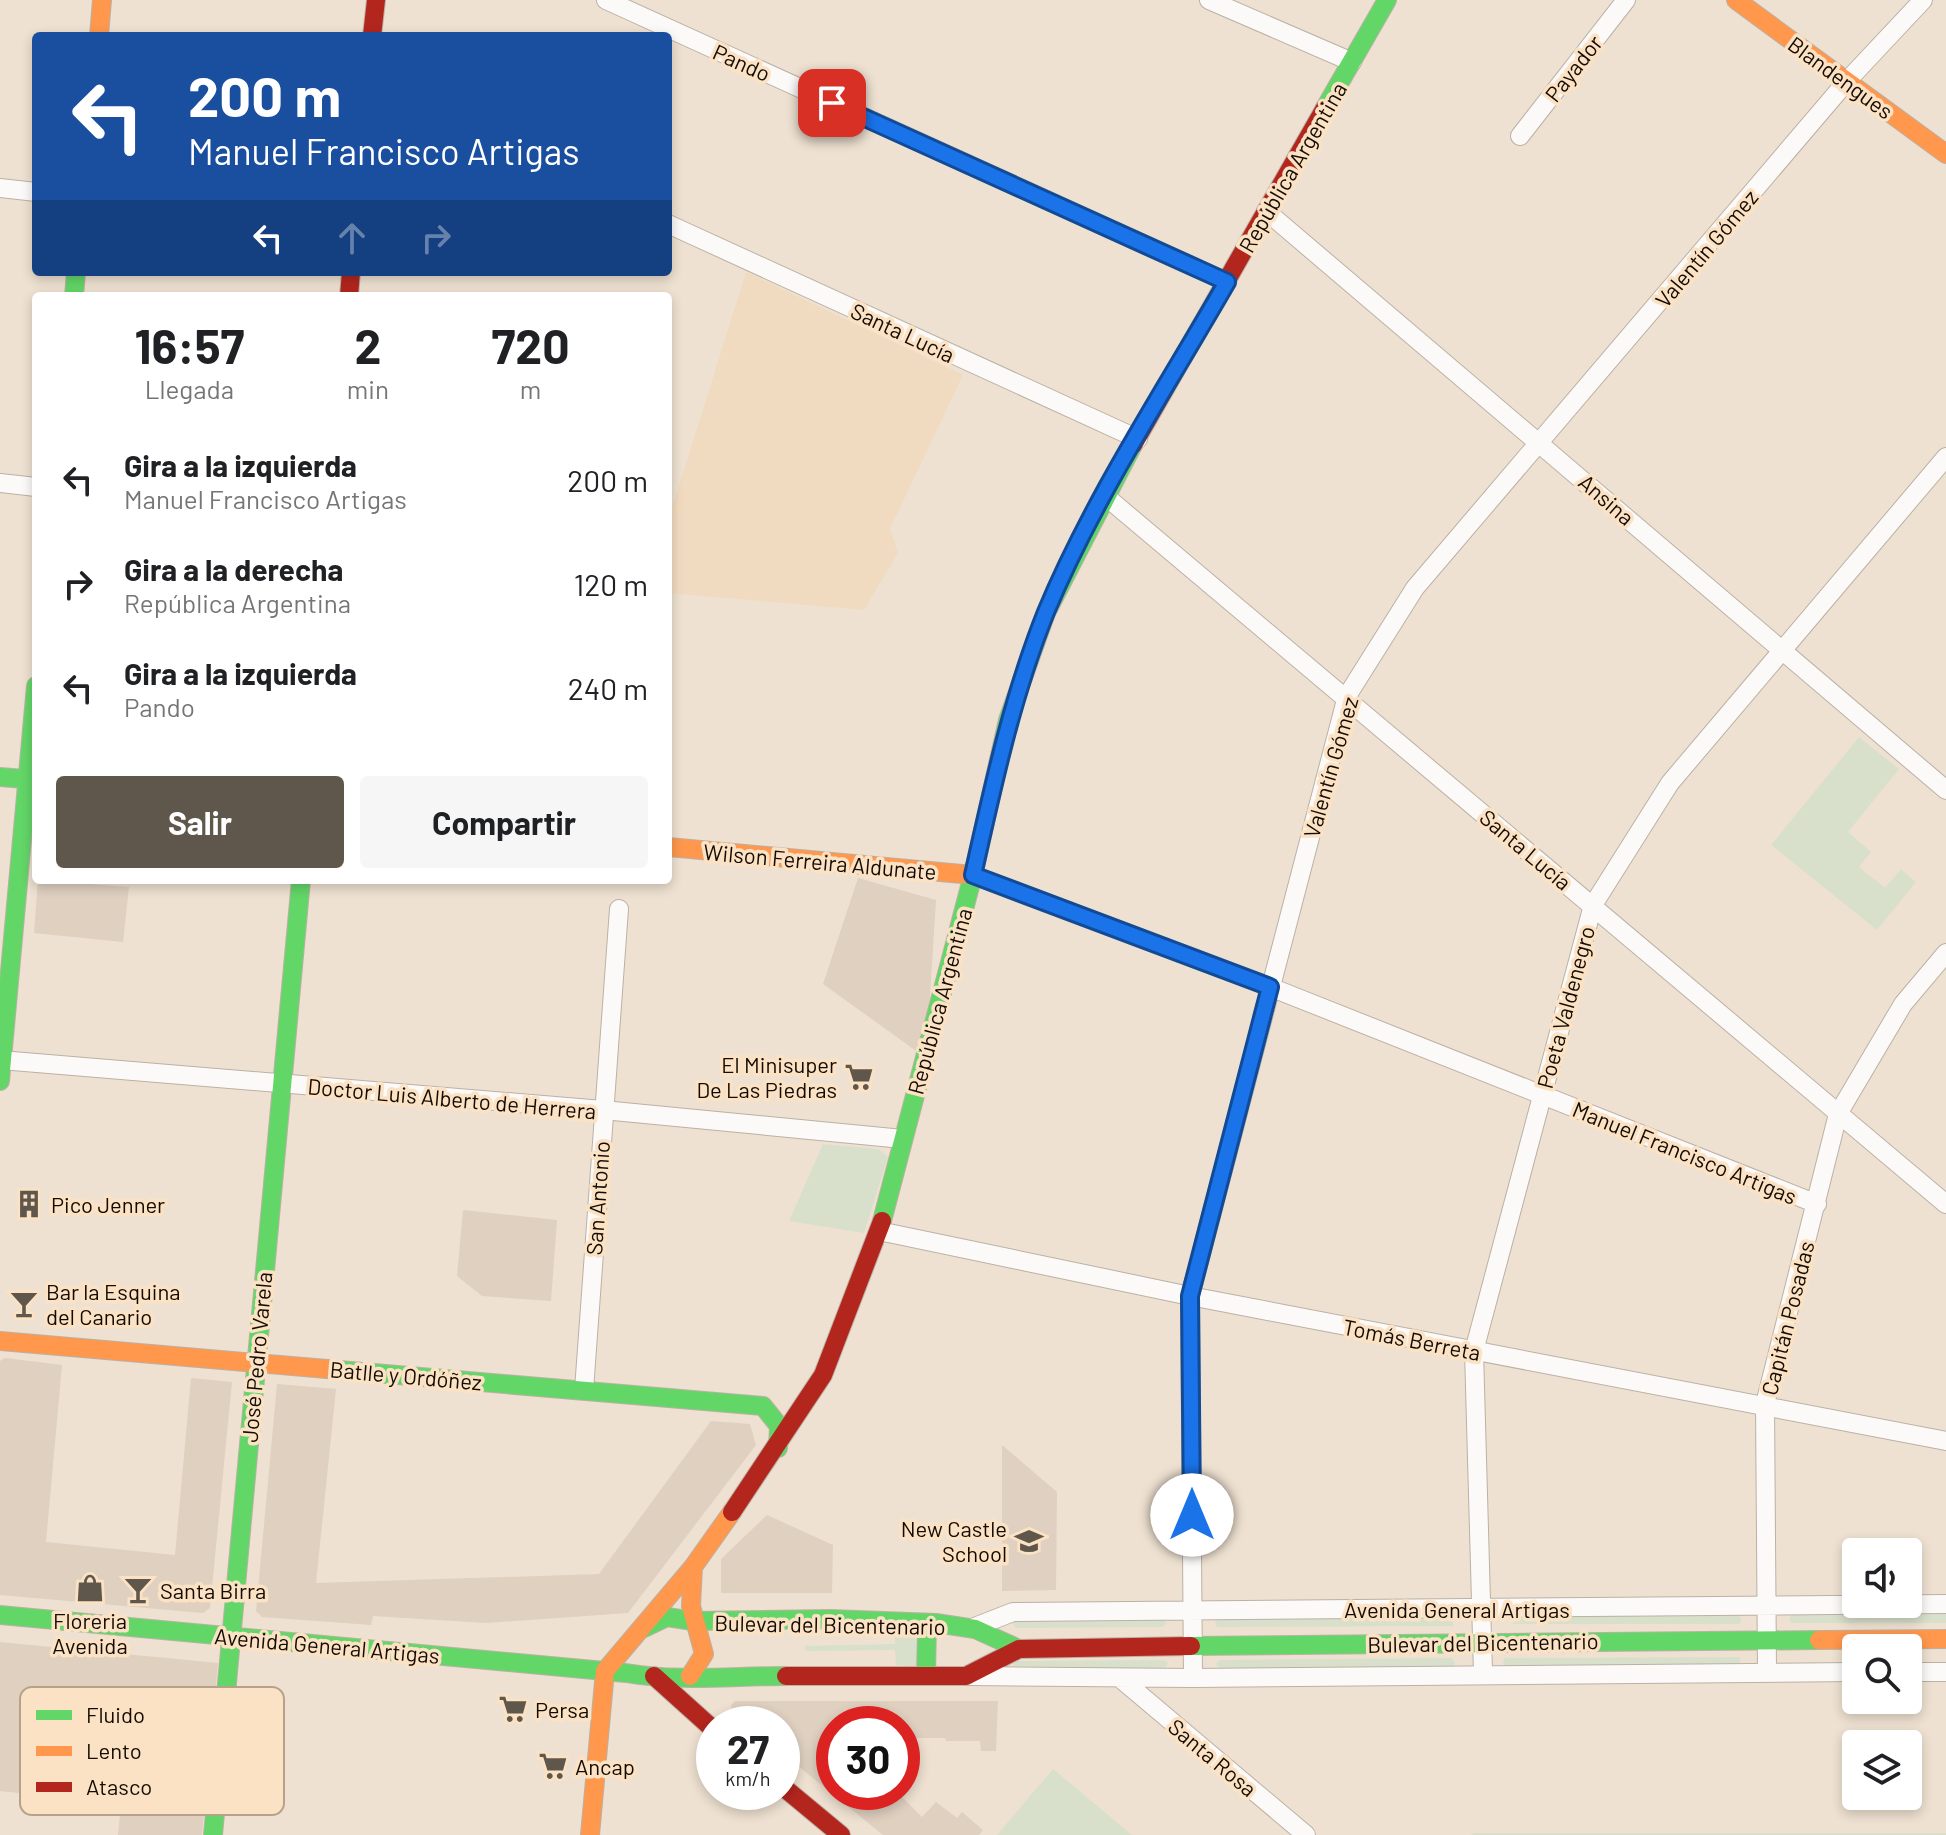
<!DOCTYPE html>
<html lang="es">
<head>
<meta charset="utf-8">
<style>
  :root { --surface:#fff; --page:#f6f6f6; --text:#202124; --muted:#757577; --accent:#60574c }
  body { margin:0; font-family:Barlow,sans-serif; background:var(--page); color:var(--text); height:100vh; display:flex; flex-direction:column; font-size:30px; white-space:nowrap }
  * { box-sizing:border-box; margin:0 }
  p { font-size:26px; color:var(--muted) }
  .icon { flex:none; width:44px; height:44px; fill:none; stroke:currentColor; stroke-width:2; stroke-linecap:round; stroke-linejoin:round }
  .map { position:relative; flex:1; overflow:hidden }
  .details { position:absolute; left:32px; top:292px; width:640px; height:592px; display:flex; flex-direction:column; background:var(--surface); border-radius:8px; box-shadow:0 4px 12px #0003 }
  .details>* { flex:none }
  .hud { position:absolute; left:32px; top:32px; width:640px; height:244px; border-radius:8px; box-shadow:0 4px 12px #0003; background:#1a4fa0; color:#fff; overflow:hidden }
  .tools { position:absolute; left:1842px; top:1538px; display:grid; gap:16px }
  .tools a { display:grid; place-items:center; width:80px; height:80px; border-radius:8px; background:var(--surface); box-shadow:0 4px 12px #0003; font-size:40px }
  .speed { position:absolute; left:696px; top:1706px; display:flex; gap:16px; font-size:40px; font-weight:700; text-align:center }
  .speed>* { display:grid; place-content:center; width:104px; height:104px; border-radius:50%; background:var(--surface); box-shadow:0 4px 12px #0003; line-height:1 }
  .speed small { font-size:20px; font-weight:400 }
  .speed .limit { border:12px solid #d22; background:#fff; color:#111 }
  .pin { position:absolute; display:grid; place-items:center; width:68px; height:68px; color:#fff; margin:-34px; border-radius:16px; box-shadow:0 4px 12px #0006 }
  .me { position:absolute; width:88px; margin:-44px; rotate:0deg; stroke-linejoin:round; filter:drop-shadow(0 0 6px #0008) }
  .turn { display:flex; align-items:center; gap:28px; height:168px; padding:0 24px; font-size:36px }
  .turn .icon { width:104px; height:104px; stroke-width:2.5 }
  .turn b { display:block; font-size:56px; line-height:68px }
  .lanes { display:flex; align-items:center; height:76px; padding:0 24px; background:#0003; justify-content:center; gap:40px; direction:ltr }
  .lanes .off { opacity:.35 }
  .eta { display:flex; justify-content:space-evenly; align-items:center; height:136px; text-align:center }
  .eta b { font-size:48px; font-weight:700; line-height:56px }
  .cta { display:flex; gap:16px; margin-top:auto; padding:16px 24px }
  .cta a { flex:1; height:92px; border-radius:8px; background:var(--accent); color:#fff; font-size:32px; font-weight:700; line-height:92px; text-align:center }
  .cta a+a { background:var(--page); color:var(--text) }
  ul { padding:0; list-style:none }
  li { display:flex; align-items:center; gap:24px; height:104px; padding:0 24px }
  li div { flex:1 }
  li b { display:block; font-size:30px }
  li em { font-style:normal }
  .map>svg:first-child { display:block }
</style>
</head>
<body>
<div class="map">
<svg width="1946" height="1835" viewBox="0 0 1946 1835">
  <rect width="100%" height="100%" fill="#eee1d1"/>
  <path fill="#dfd0c0" d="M858 878 936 900 926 1058 823 984Z
    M38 880 129 887 123 942 34 933Z
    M463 1210 557 1220 551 1301 482 1296 457 1276Z
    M5 1358 62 1365 46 1542 175 1555 191 1378 232 1382 210 1608 203 1613 0 1595V1361Z
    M277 1384 336 1389 316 1583 599 1574 711 1421 750 1424 756 1445 628 1613 486 1623 373 1616 371 1625 262 1617 256 1611Z
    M767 1515 833 1545 832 1593H721V1559Z
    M0 1642 218 1663 202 1835H118L121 1804 0 1791Z
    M735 1701H998L996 1751H981L980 1741H946L945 1738H917L916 1745H902V1724H834V1792H870L876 1796 880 1792 902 1790V1797L922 1817 936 1802 957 1818 962 1812 983 1830 979 1835H883L782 1753V1724H746L732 1712 731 1705Z"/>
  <path fill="#f1dbc0" d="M746 272 963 375 890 529 898 553 864 610 668 593V521Z"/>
  <path fill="#e0d0c1" d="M1002 1445 1057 1492 1056 1590 1002 1591Z"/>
  <path fill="#d8e0cb" d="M1859 737 1899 769 1848 832 1871 852 1859 867 1885 888 1901 869 1916 882 1877 930 1771 845Z
    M823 1144 878 1149 888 1157 864 1233 789 1221Z
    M1946 1614V1623H1792L1789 1619 1791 1615Z
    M1738 1615 1742 1620 1739 1624H1514L1511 1620 1514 1616Z
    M1453 1617V1626L1217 1627 1215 1622 1218 1618Z
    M1163 1619 1167 1623 1163 1627 1016 1628 1013 1624V1621Z
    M915 1629 918 1667 896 1665 895 1650 805 1651V1646L895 1644V1632Z
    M1740 1657V1665L1505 1666 1503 1662 1505 1658Z
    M1452 1658 1455 1663 1452 1668H1219L1216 1664 1219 1660Z
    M1164 1660 1168 1663 1164 1670 1013 1666 1016 1661Z
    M1053 1769 1132 1835H997Z
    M1470 1833H1946V1835H1473Z"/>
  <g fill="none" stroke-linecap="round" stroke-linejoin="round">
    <defs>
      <path id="street" d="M606 0 1227 282
        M1209 0 1352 62
        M1520 136 1626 0
        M0 188 36 192
        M1266 211 1946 790
        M668 224 1138 439
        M0 483 36 487
        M1104 495 1946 1204
        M973 875 1270 987 1817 1204
        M0 1060 603 1110 903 1139
        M879 1231 1190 1296 1946 1441
        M584 1390 619 909
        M972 1628 1013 1612 1946 1604
        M1767 1671 1765 1404 1838 1114 1903 1004 1946 953
        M1908 1672H1946
        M1483 1673 1474 1351 1593 905 1670 783 1946 457
        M969 1676 1193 1678 1856 1672
        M1120 1678 1306 1835
        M1193 1678 1190 1296 1347 696 1415 588 1847 81 1923 0"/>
      <path id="fast" d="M1325 108 1387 0
        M74 296 76 272
        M0 777 36 780
        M0 1081 36 686
        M882 1221 973 875 1008 720 1046 613 1133 445
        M327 1369 763 1406 779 1426 778 1448
        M0 1615 626 1673C678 1682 732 1676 786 1676
        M644 1628 667 1617 693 1621 831 1619 936 1623 975 1629 1019 1649
        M1191 1646 1819 1640
        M926 1675 927 1625
        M213 1835 301 880"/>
      <path id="slow" d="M1736 0 1946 154
        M99 36 102 0
        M668 847 973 875
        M0 1341 327 1369
        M1819 1640 1946 1639
        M690 1676 704 1654 691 1606 693 1567
        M590 1835 605 1671 693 1567 732 1512"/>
      <path id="jam" d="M372 36 376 0
        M349 296 351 272
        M1133 445 1325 108
        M732 1512 823 1375 882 1221
        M654 1676 714 1730
        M786 1676H966L1019 1649 1191 1646
        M782 1786 841 1835"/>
    </defs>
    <use href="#street" stroke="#bbb1a5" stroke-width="20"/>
    <use href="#fast" stroke="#bbb1a5" stroke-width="20"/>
    <use href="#slow" stroke="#bbb1a5" stroke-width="20"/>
    <use href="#jam" stroke="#bbb1a5" stroke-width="20"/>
    <use href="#street" stroke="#fcfaf8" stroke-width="18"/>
    <use href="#fast" stroke="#63d668" stroke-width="18"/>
    <use href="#slow" stroke="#ff974d" stroke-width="18"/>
    <use href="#jam" stroke="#b3261e" stroke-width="18"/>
  </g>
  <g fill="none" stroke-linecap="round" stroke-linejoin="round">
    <defs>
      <path id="route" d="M832 103 1227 282C1165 390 1094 497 1046 612 1012 697 993 786 973 875L1270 987 1190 1296 1192 1515"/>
    </defs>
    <use href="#route" stroke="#114b97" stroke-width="20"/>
    <use href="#route" stroke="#1a73e8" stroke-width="14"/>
  </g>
  <defs>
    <symbol id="supermarket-bare" viewBox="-9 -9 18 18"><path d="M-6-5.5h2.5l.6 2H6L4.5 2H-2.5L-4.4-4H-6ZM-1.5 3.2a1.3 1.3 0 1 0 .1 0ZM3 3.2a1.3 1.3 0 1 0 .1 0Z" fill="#60574c" stroke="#fbe2c4" stroke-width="2.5" paint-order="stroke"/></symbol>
    <symbol id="building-bare" viewBox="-9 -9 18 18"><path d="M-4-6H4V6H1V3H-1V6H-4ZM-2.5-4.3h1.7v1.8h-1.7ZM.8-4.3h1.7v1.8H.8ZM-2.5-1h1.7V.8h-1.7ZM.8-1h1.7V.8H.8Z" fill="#60574c" stroke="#fbe2c4" stroke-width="2.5" paint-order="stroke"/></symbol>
    <symbol id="bar-bare" viewBox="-9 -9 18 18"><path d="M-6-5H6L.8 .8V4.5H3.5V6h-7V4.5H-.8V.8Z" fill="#60574c" stroke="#fbe2c4" stroke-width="2.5" paint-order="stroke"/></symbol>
    <symbol id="school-bare" viewBox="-9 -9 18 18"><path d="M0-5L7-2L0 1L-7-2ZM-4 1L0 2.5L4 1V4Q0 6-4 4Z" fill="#60574c" stroke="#fbe2c4" stroke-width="2.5" paint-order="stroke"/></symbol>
    <symbol id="shop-bare" viewBox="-9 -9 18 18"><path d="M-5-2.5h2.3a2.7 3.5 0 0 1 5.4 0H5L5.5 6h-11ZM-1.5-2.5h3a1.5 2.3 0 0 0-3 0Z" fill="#60574c" stroke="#fbe2c4" stroke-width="2.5" paint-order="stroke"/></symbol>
  </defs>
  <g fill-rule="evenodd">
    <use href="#supermarket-bare" x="839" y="1057" width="40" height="40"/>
    <use href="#building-bare" x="9" y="1184" width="40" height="40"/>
    <use href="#bar-bare" x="4" y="1284" width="40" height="40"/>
    <use href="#school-bare" x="1009" y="1521" width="40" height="40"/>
    <use href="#shop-bare" x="70" y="1568" width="40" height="40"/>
    <use href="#bar-bare" x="118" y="1570" width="40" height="40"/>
    <use href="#supermarket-bare" x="493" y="1689" width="40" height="40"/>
    <use href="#supermarket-bare" x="533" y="1746" width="40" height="40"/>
  </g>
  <g text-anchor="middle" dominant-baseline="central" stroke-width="7" stroke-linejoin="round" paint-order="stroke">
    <g font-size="22" fill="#140c04" stroke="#fbe2c4">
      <text transform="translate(742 62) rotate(24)">Pando</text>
      <text transform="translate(1573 68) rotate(-52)">Payador</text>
      <text transform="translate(1841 77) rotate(36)">Blandengues</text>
      <text transform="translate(1292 167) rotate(-60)">República Argentina</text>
      <text transform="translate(1706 248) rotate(-50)">Valentín Gómez</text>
      <text transform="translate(903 332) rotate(25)">Santa Lucía</text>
      <text transform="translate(1607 499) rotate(41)">Ansina</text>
      <text transform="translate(1330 767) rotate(-74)">Valentín Gómez</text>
      <text transform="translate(1526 849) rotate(40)">Santa Lucía</text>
      <text transform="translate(820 861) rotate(5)">Wilson Ferreira Aldunate</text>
      <text transform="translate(939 1001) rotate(-75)">República Argentina</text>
      <text transform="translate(1565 1007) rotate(-75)">Poeta Valdenegro</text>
      <text transform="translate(452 1098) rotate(5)">Doctor Luis Alberto de Herrera</text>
      <text transform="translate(1685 1152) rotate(22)">Manuel Francisco Artigas</text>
      <text transform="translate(597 1198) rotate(-86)">San Antonio</text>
      <text transform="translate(1787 1318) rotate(-76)">Capitán Posadas</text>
      <text transform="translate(1412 1339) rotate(11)">Tomás Berreta</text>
      <text transform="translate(256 1357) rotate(-85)">José Pedro Varela</text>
      <text transform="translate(406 1375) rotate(5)">Batlle y Ordóñez</text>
      <text x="1457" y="1609">Avenida General Artigas</text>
      <text transform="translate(830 1624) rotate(1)">Bulevar del Bicentenario</text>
      <text transform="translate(1483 1642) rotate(-1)">Bulevar del Bicentenario</text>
      <text transform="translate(327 1645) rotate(5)">Avenida General Artigas</text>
      <text transform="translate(1213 1757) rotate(40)">Santa Rosa</text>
    </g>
    <g font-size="22" fill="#140c04" stroke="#fbe2c4" text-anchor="start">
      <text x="837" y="1064" text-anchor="end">El Minisuper<tspan x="837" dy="25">De Las Piedras</tspan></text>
      <text x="51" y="1204">Pico Jenner</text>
      <text x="46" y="1291">Bar la Esquina<tspan x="46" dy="25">del Canario</tspan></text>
      <text x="1007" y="1528" text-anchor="end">New Castle<tspan x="1007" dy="25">School</tspan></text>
      <text x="160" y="1590">Santa Birra</text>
      <text x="90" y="1620" text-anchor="middle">Floreria<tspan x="90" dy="25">Avenida</tspan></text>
      <text x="535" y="1709">Persa</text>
      <text x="575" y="1766">Ancap</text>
    </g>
  </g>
  <rect x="20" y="1687" width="264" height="128" rx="12" fill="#fbe2c4" stroke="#b6a28a" stroke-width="2"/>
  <rect x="36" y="1710" width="36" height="10" fill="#63d668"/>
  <rect x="36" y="1746" width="36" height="10" fill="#ff974d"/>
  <rect x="36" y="1782" width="36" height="10" fill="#b3261e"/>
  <g font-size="22" fill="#140c04">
    <text x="86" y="1723">Fluido</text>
    <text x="86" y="1759">Lento</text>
    <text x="86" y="1795">Atasco</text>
  </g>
</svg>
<div class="tools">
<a><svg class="icon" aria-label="sound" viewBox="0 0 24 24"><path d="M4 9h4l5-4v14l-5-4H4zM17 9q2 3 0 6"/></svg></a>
<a><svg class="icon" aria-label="search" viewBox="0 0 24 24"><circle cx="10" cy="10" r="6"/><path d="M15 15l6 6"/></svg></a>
<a><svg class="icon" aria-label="layers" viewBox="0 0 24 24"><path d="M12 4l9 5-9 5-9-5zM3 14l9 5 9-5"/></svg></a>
</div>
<div class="speed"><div>27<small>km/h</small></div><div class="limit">30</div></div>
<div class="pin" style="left:832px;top:103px;background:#d93025"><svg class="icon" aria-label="arrive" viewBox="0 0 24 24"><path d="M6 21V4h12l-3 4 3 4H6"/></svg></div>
<svg class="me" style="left:1192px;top:1515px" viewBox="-20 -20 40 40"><circle r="19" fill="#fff"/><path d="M0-13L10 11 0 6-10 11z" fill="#1a73e8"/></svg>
<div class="hud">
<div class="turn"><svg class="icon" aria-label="left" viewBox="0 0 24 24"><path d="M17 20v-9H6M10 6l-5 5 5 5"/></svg><div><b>200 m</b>Manuel Francisco Artigas</div></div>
<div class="lanes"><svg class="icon" aria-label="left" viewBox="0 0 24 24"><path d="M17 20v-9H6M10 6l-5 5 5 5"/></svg><svg class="icon off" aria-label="ahead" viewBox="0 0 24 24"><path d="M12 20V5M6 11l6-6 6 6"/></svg><svg class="icon off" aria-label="right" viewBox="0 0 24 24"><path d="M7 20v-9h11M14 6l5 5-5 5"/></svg></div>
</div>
<section class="details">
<div class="eta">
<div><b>16:57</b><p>Llegada</p></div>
<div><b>2</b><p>min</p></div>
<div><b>720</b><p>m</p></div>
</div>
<ul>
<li><svg class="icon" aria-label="left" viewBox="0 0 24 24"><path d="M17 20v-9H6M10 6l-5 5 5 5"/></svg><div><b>Gira a la izquierda</b><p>Manuel Francisco Artigas</p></div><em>200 m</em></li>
<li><svg class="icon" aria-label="right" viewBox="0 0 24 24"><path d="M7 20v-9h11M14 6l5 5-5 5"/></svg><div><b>Gira a la derecha</b><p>República Argentina</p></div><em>120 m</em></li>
<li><svg class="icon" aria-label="left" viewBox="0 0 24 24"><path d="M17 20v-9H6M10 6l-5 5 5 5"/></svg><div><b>Gira a la izquierda</b><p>Pando</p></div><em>240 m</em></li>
</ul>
<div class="cta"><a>Salir</a><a>Compartir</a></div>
</section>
</div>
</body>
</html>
